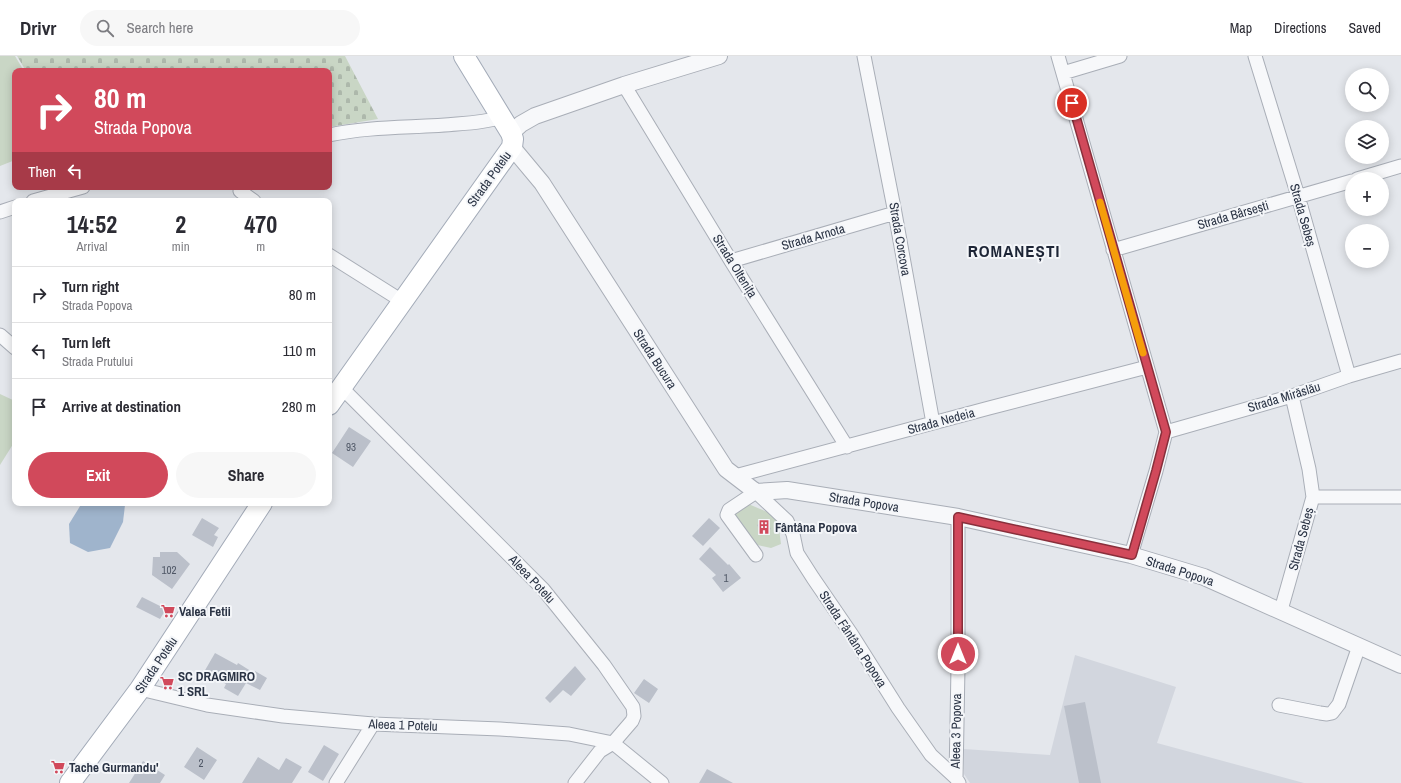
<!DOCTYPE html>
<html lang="en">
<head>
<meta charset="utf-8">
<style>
  :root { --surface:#fff; --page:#f7f7f7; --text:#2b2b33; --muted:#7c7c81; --line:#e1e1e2; --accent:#d1495b }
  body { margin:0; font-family:"Archivo Narrow",sans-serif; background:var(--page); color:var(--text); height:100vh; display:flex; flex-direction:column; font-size:15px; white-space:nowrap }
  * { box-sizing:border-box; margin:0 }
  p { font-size:13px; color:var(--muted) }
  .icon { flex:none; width:22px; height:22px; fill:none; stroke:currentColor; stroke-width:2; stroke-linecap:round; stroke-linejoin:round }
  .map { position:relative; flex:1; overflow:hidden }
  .drawer { position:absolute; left:12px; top:142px; width:320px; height:308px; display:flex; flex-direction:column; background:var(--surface); border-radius:8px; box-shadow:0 2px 10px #0003 }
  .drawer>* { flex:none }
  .hud { position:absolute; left:12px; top:12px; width:320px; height:122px; border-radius:8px; box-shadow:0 2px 10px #0003; background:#d1495b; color:#fff; overflow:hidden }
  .buttons { position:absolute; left:1345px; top:12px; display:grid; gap:8px }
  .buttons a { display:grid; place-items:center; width:44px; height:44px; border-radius:50%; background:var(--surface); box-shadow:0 2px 10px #0003; font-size:20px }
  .pin { position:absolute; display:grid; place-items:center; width:34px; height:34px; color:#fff; margin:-17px; border:2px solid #fff; border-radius:50%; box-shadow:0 1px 4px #0007 }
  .me { position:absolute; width:44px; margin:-22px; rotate:0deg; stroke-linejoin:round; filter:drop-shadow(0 0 3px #0008) }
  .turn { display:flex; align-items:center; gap:14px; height:84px; padding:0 16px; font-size:18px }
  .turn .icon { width:52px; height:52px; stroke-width:2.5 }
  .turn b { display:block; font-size:28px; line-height:34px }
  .then { display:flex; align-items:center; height:38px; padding:0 16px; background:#0003; gap:8px; font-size:15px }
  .eta { display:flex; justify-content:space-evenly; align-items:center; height:68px; text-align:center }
  .eta b { font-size:24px; font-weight:700; line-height:28px }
  .primary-button { display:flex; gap:8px; margin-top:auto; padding:8px 16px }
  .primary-button a { flex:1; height:46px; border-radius:24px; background:var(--accent); color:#fff; font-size:16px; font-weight:700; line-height:46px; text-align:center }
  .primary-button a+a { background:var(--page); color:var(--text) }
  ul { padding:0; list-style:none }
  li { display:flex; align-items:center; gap:12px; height:56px; padding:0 16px; border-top:1px solid var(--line) }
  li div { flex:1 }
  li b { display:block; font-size:15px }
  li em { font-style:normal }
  header { display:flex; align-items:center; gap:24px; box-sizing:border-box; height:56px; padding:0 20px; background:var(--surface); border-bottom:1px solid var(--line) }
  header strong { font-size:19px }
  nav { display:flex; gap:22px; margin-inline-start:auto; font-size:14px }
  .search { width:280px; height:36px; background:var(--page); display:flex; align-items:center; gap:10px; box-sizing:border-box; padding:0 14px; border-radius:22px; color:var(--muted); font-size:15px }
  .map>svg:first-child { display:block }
</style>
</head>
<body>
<header>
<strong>Drivr</strong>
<div class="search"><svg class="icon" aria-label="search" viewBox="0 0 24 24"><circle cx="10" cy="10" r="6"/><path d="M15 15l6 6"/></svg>Search here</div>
<nav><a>Map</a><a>Directions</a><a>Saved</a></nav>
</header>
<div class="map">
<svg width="1401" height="727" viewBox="0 0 1401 727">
  <defs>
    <pattern id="cemetery-stones" width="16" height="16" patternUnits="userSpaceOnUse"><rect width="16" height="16" fill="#c9d6c5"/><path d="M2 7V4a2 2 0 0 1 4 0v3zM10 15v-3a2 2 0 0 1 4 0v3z" fill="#adb8ab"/></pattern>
  </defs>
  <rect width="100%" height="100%" fill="#e4e7ec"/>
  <path fill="#d2d6de" d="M1075 599 1176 631 1157 687 1304 727H970L964 718V693L1050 699Z"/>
  <path fill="#c9d6c5" d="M0 0H15L24 15H15V104L0 110Z
    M0 338 15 345V385L0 409Z
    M746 447 772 458 778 465 781 488 771 492 753 488 733 457Z"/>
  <path fill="url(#cemetery-stones)" d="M17 0H345L378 63 329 71V15H26Z"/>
  <path fill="#9fb4cc" d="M82 447H122L125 449 123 466 110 492 88 496 70 487 69 468Z"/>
  <path fill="#bbc0ca" d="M349 371 371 385 353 411 332 397Z
    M202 462 219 472 214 479 218 481 213 491 192 479Z
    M709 462 720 472 703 490 692 480Z
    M766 464 771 473 762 478 757 469Z
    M710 491 728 509 729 508 741 522 723 536 712 522 716 519 699 503Z
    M160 496H177L190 508 172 533 152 519 153 501H160Z
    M142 541 166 553 160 563 136 551Z
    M215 597 237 609 238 607 254 617 255 615 267 622 260 634 246 627 238 640 224 632 226 628 204 616Z
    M575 610 586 623 571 640 563 634 550 647 545 642Z
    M644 623 658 633 649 647 634 637Z
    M1085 646 1101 727H1079L1064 650Z
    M324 689 339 698 323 725 308 716Z
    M197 691 217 704 204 724 184 711Z
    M258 701 279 714 286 702 302 711 292 727H242Z
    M143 705 165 719 160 727H129Z
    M707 713 733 727H699Z"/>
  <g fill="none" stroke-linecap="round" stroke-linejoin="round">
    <defs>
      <path id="minor" d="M864 0 895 157 933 367
        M1058 0 1166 376 1156 415 1131 499
        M1255 0 1298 140 1349 320
        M1063 17 1120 0
        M624 29 731 205 847 391
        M329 79C370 70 415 72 457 68 473 67 487 66 502 61
        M1357 123 1401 110
        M240 135 254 145
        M33 145 83 131
        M0 156 15 151
        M1113 194 1352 125
        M329 199 402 245
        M731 205 895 157
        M0 279 15 292
        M341 331 543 533 604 609 633 651 634 660 632 665 613 687 600 695 575 727
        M1166 376 1292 340 1349 320 1401 305
        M735 420 989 352 1147 311
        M1313 441H1401
        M756 499 727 459 729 454 756 436 787 465 793 478 797 497 813 522 852 579 898 652 931 699 956 722 959 727
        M1281 554 1313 441 1309 413 1292 340
        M140 633 207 649 283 660 373 668 500 673 569 678 613 687 662 727
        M1279 649 1320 657 1327 658 1332 657 1339 648 1359 590
        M956 722 958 611V461
        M336 727 373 668"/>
      <path id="tertiary" d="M511 77 521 68 535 60 624 29 719 0
        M512 91 542 127 726 413 756 436 787 434 958 461 1131 499 1204 521 1401 609"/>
      <path id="primary" d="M329 349 512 91 513 83 511 77 464 0
        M70 727 140 633 262 447"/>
    </defs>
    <use href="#minor" stroke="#a9aeb7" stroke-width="15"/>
    <use href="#tertiary" stroke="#a9aeb7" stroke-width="18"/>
    <use href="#primary" stroke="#a3abb8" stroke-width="22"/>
    <use href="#minor" stroke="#f7f8fa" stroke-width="13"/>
    <use href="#tertiary" stroke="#f7f8fa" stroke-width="16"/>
    <use href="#primary" stroke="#fff" stroke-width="20"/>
  </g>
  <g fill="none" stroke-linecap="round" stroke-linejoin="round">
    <defs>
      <path id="route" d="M958 598V461L1132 499 1156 415 1166 376 1072 47"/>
    </defs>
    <use href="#route" stroke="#882f3b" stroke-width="10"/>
    <use href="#route" stroke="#d1495b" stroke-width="7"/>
    <path stroke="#f59e0b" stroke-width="7" d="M1100 146 1143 297"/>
  </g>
  <defs>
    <symbol id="building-bare" viewBox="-9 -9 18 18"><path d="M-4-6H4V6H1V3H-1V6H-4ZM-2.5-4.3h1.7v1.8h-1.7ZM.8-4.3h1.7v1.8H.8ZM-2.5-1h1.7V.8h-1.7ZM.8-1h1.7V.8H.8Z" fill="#d1495b" stroke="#f4f6f9" stroke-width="2.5" paint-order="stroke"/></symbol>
    <symbol id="supermarket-bare" viewBox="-9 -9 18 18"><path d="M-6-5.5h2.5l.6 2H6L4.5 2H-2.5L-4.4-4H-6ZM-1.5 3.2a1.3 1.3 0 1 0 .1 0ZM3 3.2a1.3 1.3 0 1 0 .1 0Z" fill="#d1495b" stroke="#f4f6f9" stroke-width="2.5" paint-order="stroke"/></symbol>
  </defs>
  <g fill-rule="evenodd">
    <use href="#building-bare" x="754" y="461" width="20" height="20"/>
    <use href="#supermarket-bare" x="158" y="545" width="20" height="20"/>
    <use href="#supermarket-bare" x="157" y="617" width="20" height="20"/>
    <use href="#supermarket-bare" x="48" y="701" width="20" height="20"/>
  </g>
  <g text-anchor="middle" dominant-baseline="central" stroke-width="4" stroke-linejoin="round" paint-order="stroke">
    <g font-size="11" fill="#4f5766">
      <text x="351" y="391">93</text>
      <text x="169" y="514">102</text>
      <text x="726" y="522">1</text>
      <text x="201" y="707">2</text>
    </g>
    <g font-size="13" fill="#2b3445" stroke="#f4f6f9">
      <text transform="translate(489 123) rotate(-54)">Strada Potelu</text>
      <text transform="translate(1233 159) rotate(-16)">Strada Bârsești</text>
      <text transform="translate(1303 159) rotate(74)">Strada Sebeș</text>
      <text transform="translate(813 181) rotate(-16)">Strada Arnota</text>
      <text transform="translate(900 183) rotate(80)">Strada Corcova</text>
      <text transform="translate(735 210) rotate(58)">Strada Oltenița</text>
      <text transform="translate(655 303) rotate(57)">Strada Bucura</text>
      <text transform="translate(1284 341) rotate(-17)">Strada Mirăslău</text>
      <text transform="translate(941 365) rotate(-15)">Strada Nedeia</text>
      <text transform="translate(864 446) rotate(9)">Strada Popova</text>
      <text transform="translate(1301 483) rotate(-75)">Strada Sebeș</text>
      <text transform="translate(1180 515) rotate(18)">Strada Popova</text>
      <text transform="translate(532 523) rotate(47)">Aleea Potelu</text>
      <text transform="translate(853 583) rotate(57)">Strada Fântâna Popova</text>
      <text transform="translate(156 609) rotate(-56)">Strada Potelu</text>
      <text transform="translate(403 669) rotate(2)">Aleea 1 Potelu</text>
      <text transform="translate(956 675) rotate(-89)">Aleea 3 Popova</text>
    </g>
    <g font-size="13" font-weight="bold" fill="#2b3445" stroke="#f4f6f9" text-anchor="start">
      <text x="775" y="471">Fântâna Popova</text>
      <text x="179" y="555">Valea Fetii</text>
      <text x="178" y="620">SC DRAGMIRO<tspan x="178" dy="15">1 SRL</tspan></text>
      <text x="69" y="711">Tache Gurmandu'</text>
    </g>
    <g font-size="17" font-weight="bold" letter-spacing="1" fill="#1d2536" stroke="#f4f6f9">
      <text x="1014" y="194">ROMANEȘTI</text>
    </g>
  </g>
</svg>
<div class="buttons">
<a><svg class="icon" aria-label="search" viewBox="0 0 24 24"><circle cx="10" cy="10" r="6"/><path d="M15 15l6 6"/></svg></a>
<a><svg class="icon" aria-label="layers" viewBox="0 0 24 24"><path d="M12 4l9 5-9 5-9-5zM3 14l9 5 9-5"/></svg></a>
<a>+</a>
<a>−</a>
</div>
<div class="pin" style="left:1072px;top:47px;background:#d93025"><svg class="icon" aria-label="arrive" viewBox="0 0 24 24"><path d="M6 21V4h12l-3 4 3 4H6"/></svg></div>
<svg class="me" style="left:958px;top:598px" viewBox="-20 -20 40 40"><circle r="17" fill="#d1495b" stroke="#fff" stroke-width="3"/><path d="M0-11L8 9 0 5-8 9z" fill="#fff"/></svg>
<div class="hud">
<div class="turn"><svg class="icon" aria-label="right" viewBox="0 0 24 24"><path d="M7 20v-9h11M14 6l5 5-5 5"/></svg><div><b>80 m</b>Strada Popova</div></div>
<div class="then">Then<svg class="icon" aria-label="left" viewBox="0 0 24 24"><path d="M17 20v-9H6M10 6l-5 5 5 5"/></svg></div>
</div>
<section class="drawer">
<div class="eta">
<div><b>14:52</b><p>Arrival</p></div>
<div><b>2</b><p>min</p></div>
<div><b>470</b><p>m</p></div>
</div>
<ul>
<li><svg class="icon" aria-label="right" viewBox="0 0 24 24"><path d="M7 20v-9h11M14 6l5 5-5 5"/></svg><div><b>Turn right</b><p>Strada Popova</p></div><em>80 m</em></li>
<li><svg class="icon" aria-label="left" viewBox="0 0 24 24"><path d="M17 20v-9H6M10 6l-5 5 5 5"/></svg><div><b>Turn left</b><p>Strada Prutului</p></div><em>110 m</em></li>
<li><svg class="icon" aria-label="arrive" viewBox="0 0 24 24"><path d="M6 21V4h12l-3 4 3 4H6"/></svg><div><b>Arrive at destination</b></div><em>280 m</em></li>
</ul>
<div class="primary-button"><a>Exit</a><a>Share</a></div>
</section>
</div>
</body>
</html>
